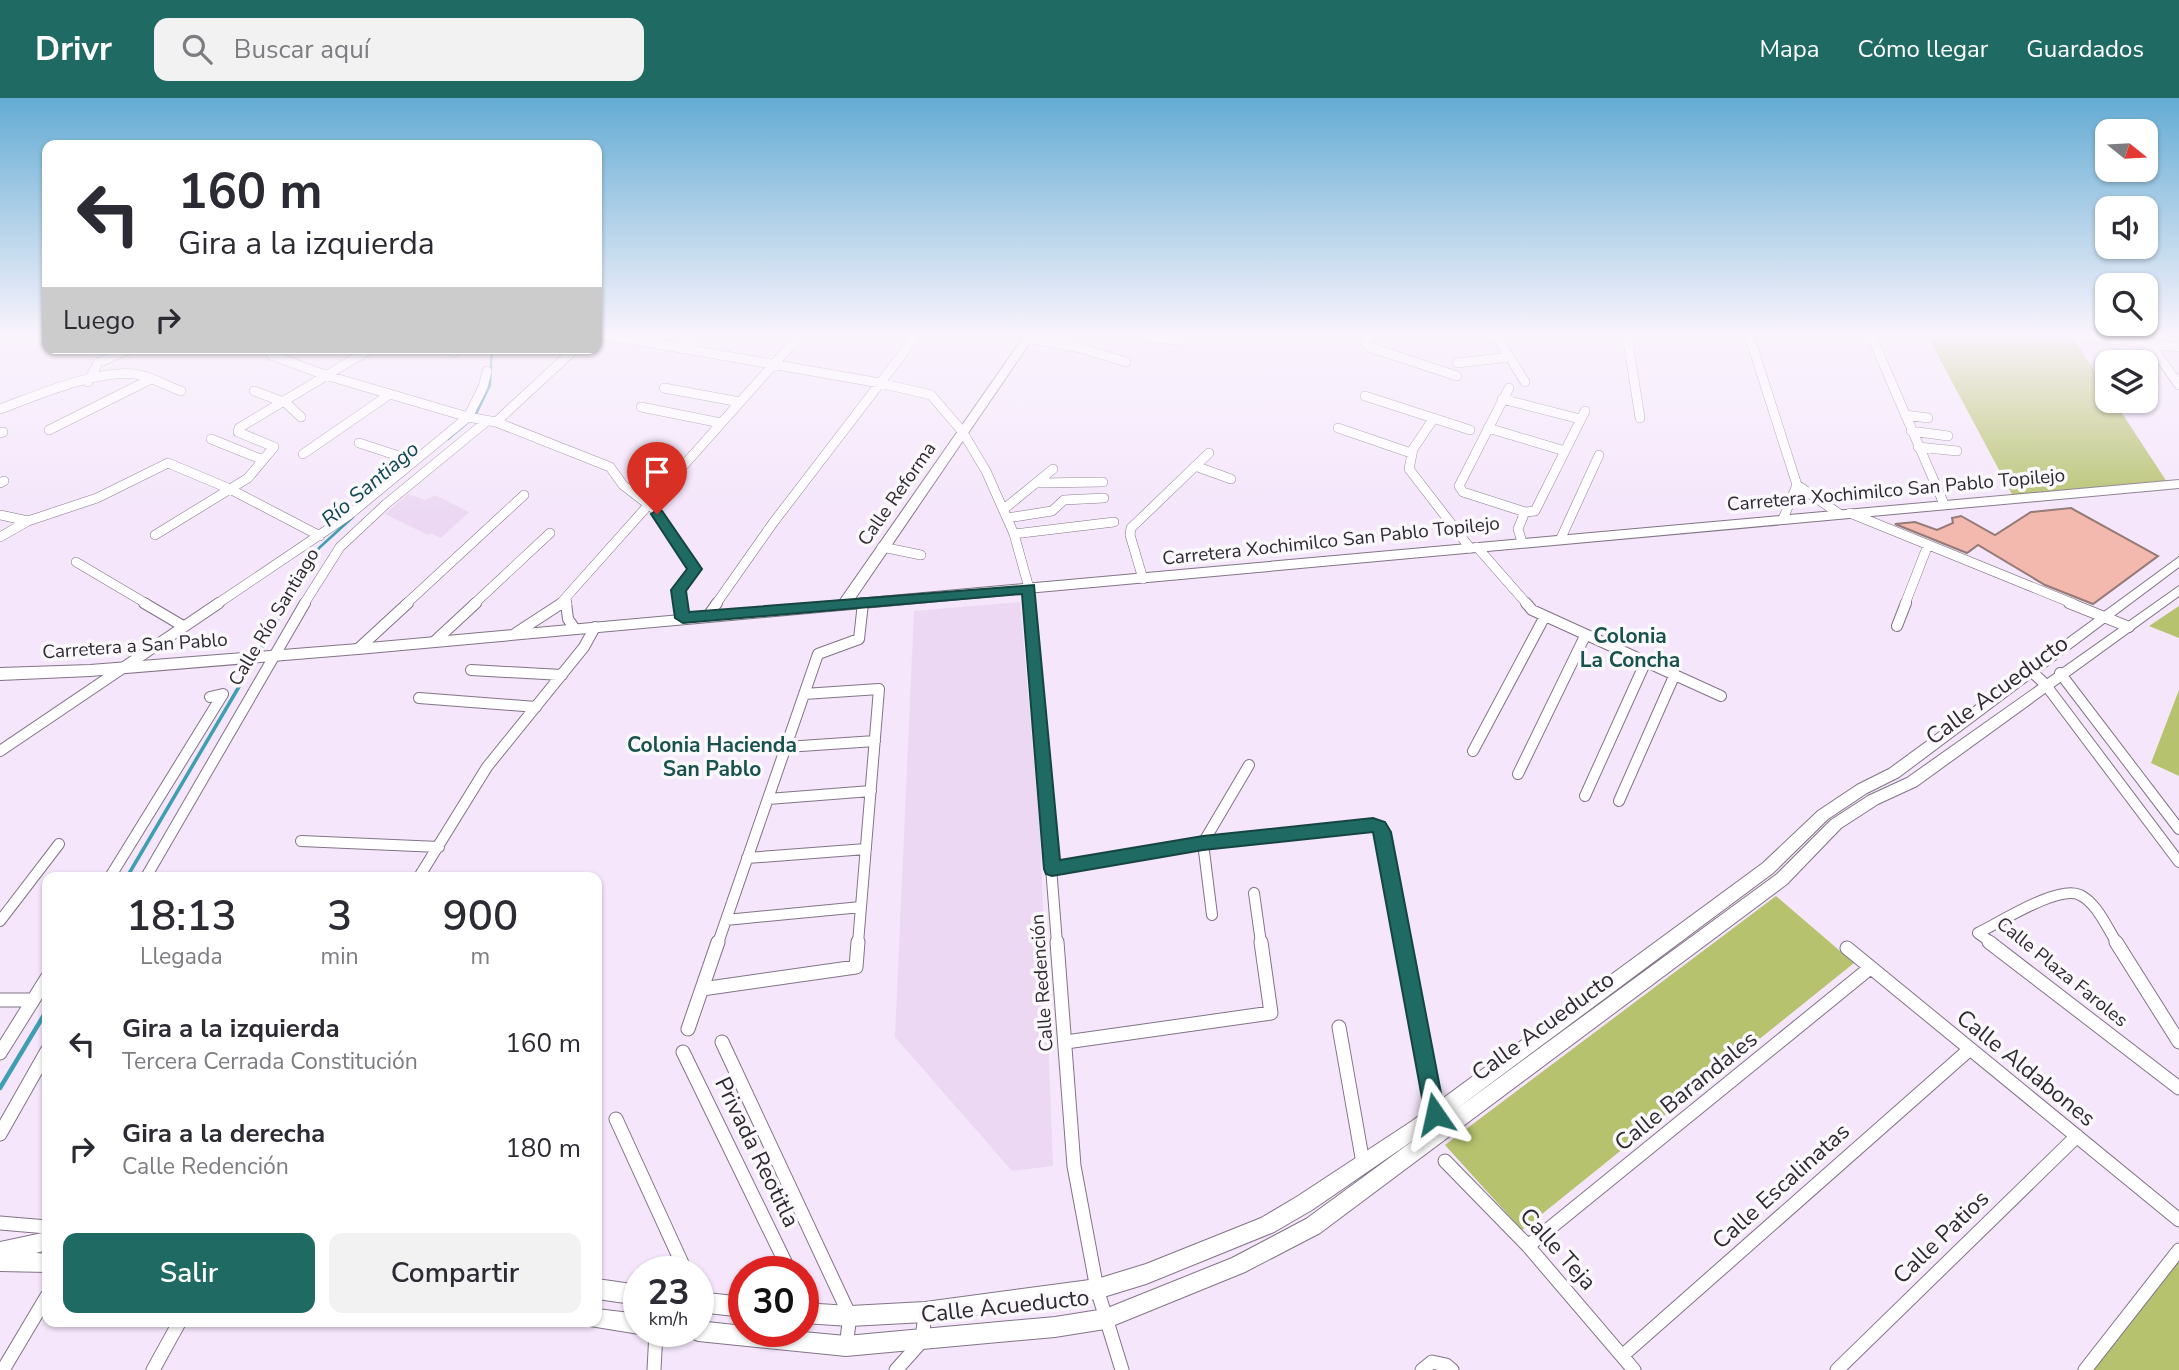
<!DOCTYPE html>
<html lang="es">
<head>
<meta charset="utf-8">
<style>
  :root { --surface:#fff; --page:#f2f2f3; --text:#2b2b33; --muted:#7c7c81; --accent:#206a64 }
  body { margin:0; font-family:"Nunito Sans",sans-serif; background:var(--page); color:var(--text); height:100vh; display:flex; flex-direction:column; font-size:26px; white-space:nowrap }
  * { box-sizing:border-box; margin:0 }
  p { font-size:23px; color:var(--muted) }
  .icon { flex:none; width:38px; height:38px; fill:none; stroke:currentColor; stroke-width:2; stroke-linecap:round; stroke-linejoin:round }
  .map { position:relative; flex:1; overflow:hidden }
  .details { position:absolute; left:42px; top:774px; width:560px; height:455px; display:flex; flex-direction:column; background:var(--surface); border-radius:14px; box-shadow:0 2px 5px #0004 }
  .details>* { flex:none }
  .top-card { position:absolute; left:42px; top:42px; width:560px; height:214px; border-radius:14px; box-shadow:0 2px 5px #0004; background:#fff; color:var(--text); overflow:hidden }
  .needle { width:46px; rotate:108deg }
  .tools { position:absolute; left:2095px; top:21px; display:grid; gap:14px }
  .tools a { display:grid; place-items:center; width:63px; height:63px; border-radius:14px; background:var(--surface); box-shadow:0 2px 5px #0004; font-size:35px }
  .speed { position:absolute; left:623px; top:1158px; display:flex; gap:14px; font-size:35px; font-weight:700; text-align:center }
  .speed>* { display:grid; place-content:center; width:91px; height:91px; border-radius:50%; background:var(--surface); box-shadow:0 2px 5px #0004; line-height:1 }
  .speed small { font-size:18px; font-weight:400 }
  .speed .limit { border:10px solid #d22; background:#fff; color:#111 }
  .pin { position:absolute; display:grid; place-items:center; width:60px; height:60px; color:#fff; margin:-72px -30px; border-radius:50% 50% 50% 0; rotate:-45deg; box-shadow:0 0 7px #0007 }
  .pin .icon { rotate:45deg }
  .me { position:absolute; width:77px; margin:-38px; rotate:349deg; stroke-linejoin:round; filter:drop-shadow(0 0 5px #0008) }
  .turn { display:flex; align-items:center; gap:24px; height:147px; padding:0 21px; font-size:32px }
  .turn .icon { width:91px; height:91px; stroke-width:2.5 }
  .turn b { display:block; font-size:49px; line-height:60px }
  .then { display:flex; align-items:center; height:66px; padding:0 21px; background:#0003; gap:14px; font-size:26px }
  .eta { display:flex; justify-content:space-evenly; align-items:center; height:119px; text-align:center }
  .eta b { font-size:42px; font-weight:600; line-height:49px }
  .cta { display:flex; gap:14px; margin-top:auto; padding:14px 21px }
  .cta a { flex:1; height:80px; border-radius:14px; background:var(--accent); color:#fff; font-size:28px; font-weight:600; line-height:80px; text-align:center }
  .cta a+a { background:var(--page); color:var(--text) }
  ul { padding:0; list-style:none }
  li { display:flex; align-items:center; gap:21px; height:105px; padding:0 21px }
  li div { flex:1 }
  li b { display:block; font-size:26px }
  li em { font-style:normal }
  header { display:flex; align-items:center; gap:42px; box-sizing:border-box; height:98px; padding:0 35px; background:var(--accent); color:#fff }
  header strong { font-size:33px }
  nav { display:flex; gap:38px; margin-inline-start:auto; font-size:24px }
  .search { width:490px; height:63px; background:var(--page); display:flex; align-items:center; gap:18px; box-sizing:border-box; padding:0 24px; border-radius:14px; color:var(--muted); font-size:26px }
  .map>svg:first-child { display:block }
</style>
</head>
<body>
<header>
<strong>Drivr</strong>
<div class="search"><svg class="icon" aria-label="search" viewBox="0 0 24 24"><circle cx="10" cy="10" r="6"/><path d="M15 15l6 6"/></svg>Buscar aquí</div>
<nav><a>Mapa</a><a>Cómo llegar</a><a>Guardados</a></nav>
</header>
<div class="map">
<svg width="2179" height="1272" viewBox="0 0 2179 1272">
  <rect width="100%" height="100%" fill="#f5e6fb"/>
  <path fill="#ecd8f3" d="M408 396 425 402 435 397 469 414 441 440 430 435 428 437 385 416Z
    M1020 504 1040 732 1053 1068 1012 1073 895 939 914 513Z"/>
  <path fill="#b6c26d" d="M1927 237H2071L2107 292V303H2114L2167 384 2014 400Z
    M2179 508V540L2149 528Z
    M2179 592V678L2151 665Z
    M1776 798 1854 865 1522 1132 1445 1047Z
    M2179 1161V1272H2092Z"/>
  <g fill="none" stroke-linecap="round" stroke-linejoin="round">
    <path stroke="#3e9fb3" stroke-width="2.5" d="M475 318 490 287 492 250
      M448 341 469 323
      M286 506 319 450 353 419"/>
    <path stroke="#3e9fb3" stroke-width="3.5" d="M261 550 287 505
      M127 779 250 570"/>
    <path stroke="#3e9fb3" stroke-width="4.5" d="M0 990 47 912"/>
  </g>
  <path fill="#f3b8ae" stroke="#947b77" stroke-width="2" d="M2071 410 2158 458 2093 506 2045 487 1978 447 1967 455 1895 426 1915 424 1937 432 1953 425 1952 420 1961 418 1995 437 2031 414Z"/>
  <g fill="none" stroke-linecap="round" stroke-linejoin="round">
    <defs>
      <path id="minor-far2" d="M606 237 880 285 931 297 962 333 986 373 1014 436 1029 490 1030 506
        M1139 237 1180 243
        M1372 237 1365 244 1369 249 1457 278
        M1496 237 1525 284
        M1627 237 1640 320
        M1749 237 1797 387 1838 415
        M1871 237 1944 406
        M2073 237 2179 249
        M1027 240 1081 250 1126 264
        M2149 245 2179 287
        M443 250 454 254 459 250
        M683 250 696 237
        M271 257 325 277 468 319 483 289 487 273
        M1457 265 1509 259
        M88 284 98 265 132 250
        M664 290 740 304
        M1509 290 1459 388 1463 394 1525 414 1535 413 1585 313
        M254 293 286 305 301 319
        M1365 298 1470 332
        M1502 301 1580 321
        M641 309 721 325
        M0 311C38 297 95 272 135 276 151 278 166 288 181 293
        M1905 317 1928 320
        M1434 320 1413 351 1409 371 1470 450
        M496 324 576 250
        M1338 330 1411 355
        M1488 330 1565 353
        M49 332 151 281
        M1911 333 1948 338
        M0 335 3 334
        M211 341 263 362
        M359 345 414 363
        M1918 349 1957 353
        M303 356 390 296
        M1195 368 1231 381
        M0 385 4 383
        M1039 385 1103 384
        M1004 411 1053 371
        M1850 415 2074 506
        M0 417 28 423 97 400 168 365 230 391 320 438
        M1007 420 1052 413 1064 402 1104 400
        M1783 421 1797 387
        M1014 436 1114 424
        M155 437 248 380 274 349 238 334 239 330 372 250
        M0 439 28 423
        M1561 440 1599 357
        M1522 444 1518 431 1525 414
        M882 449 921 457
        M1477 449 1527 506
        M76 464 147 506
        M1143 481 1130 437 1131 430 1209 355
        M566 501 567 506
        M217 506 349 417 468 319 496 324 610 369 623 387 654 411 695 472 678 492 681 506
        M304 506 340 449 386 406 487 323
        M406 506 524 397
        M474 506 550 435
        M560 506 800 237
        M716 506 773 425 917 237
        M1905 506 1928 447"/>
      <path id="minor-far1" d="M144 505 183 528
        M566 505 568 521 575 531
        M680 505 683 520
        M1030 505 1057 845
        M1526 505 1532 512 1721 598
        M2069 505 2129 529
        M708 518 717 505
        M1897 528 1906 505
        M516 535 562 505
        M435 543 476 505
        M358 551 408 505
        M471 572 562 577
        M2032 574 2045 586 2179 764
        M2060 575 2179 731
        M804 596 879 591 858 845
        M419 600 536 609
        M786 649 875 643
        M0 653 219 505
        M1473 653 1544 520
        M1518 676 1585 538
        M1585 698 1646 563
        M768 701 871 693
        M1619 703 1675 576
        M301 743 439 749
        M747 760 866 751
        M1053 771 1203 745 1372 727 1379 729 1382 735 1403 845
        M110 779 223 596 210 599
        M146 779 305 505
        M419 779 487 669 584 549 595 529
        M1254 795 1261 845
        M1212 817 1203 745 1249 667
        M726 822 861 809
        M0 823 59 746
        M718 845 818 556 859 541 863 505
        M1992 845 1978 835C1999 825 2059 786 2080 797 2097 805 2107 830 2117 845"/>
      <path id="minor" d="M1057 844 1074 1068 1097 1191 1122 1272
        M1403 844 1435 1016
        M1989 844 2179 990
        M2116 844 2179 944
        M1847 850 2179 1122
        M702 891 856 869 858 844
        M0 902H33
        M1339 929 1363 1065
        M688 931 718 844
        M722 944 850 1218 846 1248
        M1066 944 1271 915 1261 844
        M683 954 790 1174
        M0 955 47 880
        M616 1021 686 1174
        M0 1036 47 953
        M1445 1063 1528 1148 1634 1272
        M0 1125 47 1129
        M1528 1148 1870 870
        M1622 1258 1970 951
        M3 1272 47 1198
        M153 1272 180 1223
        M654 1272 656 1234
        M896 1272 922 1243 925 1214
        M1422 1272 1432 1264 1446 1267 1452 1272
        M1837 1272 2077 1038
        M2085 1272 2179 1152"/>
      <path id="tertiary" d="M1025 237H1035L848 511H838L837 508 838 505Z
        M2179 459V469L1899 679 1867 695 1828 721 1773 775 1451 1015 1777 776 1831 722 1868 698 1907 680 2179 488V498L1917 688 1878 706 1841 730 1787 786 1320 1135 1245 1174 1105 1231 1055 1239 846 1258 698 1243 691 1240 688 1234H698V1223L744 1228V1234H803L846 1238 1055 1219 1105 1211 1232 1160 1306 1121 1418 1039 1312 1112 1274 1134 1146 1186 1097 1201 925 1224 850 1228 803 1225V1205L850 1208 925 1204 1097 1181 1146 1166 1261 1120 1298 1098 1412 1023 1763 765 1818 713 1857 687 1889 671Z
        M47 1134V1152L36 1155 47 1156V1174L0 1173V1144Z
        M597 1181 639 1187V1207L597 1201Z
        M698 1194 744 1199V1219L698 1214Z
        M597 1211 639 1216V1234H644L639 1236 590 1228 588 1223H597Z"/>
      <path id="secondary" d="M2179 382V390L358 556 90 578 0 582V570L90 567 358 546Z"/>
    </defs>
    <use href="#minor-far2" stroke="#827487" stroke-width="10"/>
    <use href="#minor-far1" stroke="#827487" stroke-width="12"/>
    <use href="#minor" stroke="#827487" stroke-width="15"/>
    <use href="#tertiary" stroke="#827487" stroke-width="2"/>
    <use href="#secondary" stroke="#827487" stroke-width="2"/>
    <use href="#minor-far2" stroke="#fff" stroke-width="9"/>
    <use href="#minor-far1" stroke="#fff" stroke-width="10"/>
    <use href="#minor" stroke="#fff" stroke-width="13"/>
    <use href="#tertiary" fill="#fff" fill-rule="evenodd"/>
    <use href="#secondary" fill="#fff" fill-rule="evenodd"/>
  </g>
  <linearGradient id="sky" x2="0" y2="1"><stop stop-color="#64acd3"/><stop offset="0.57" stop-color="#faf4fd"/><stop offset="1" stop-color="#faf4fd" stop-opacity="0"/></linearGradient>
  <rect width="2179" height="415" fill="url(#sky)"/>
  <path fill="#206a64" stroke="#154541" stroke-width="2" d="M657 412 662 413 702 471 686 493 689 514 1034 487 1060 762 1203 738 1373 720 1385 724 1391 734 1445 1016 1442 1023 1435 1026 1428 1023 1425 1016 1373 734 1203 752 1052 778 1046 776 1044 771 1022 496 683 525 675 520 671 492 687 471 651 416Z"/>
  <g text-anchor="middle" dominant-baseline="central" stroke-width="7" stroke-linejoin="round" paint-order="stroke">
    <g font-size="19" fill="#2f2931" stroke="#fbf8fc">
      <text transform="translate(1896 392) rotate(-5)">Carretera Xochimilco San Pablo Topilejo</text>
      <text transform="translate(897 396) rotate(-55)">Calle Reforma</text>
      <text transform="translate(1331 443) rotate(-6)">Carretera Xochimilco San Pablo Topilejo</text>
      <text transform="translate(274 519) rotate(-59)">Calle Río Santiago</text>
      <text transform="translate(135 548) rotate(-4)">Carretera a San Pablo</text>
      <text transform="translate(2062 874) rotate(39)">Calle Plaza Faroles</text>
      <text transform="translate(1042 885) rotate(-94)">Calle Redención</text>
    </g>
    <g font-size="21" font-style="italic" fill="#104854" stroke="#fbf8fc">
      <text transform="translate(370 386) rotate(-40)">Río Santiago</text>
    </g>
    <g font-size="21" font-weight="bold" fill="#17524d" stroke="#fbf8fc">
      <text x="1630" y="538">Colonia<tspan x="1630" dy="24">La Concha</tspan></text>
      <text x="712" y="647">Colonia Hacienda<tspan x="712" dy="24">San Pablo</tspan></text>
    </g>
    <g font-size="23" fill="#2f2931" stroke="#fbf8fc">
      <text transform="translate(1997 592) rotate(-36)">Calle Acueducto</text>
      <text transform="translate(1543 928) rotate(-36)">Calle Acueducto</text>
      <text transform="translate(2026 970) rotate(39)">Calle Aldabones</text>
      <text transform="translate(1686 993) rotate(-39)">Calle Barandales</text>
      <text transform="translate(757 1054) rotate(64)">Privada Reotitla</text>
      <text transform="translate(1781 1088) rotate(-42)">Calle Escalinatas</text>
      <text transform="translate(1941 1139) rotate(-44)">Calle Patios</text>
      <text transform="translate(1558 1151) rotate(48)">Calle Teja</text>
      <text transform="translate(1005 1208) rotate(-6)">Calle Acueducto</text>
    </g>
  </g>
</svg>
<div class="tools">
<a><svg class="needle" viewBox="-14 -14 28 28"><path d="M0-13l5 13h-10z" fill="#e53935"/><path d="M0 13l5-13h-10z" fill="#7c7c81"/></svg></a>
<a><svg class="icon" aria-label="sound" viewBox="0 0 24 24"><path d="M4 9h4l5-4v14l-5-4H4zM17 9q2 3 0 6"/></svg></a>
<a><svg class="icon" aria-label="search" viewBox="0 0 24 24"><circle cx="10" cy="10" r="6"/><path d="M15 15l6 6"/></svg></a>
<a><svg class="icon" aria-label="layers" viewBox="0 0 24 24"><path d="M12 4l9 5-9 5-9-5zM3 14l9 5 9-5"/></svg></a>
</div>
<div class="speed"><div>23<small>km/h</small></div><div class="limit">30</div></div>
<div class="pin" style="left:657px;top:416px;background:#d93025"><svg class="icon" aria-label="arrive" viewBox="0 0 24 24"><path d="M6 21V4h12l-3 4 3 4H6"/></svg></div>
<svg class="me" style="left:1435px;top:1016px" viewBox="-20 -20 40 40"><path d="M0-17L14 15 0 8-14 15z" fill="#206a64" stroke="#fff" stroke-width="4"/></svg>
<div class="top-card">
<div class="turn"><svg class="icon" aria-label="left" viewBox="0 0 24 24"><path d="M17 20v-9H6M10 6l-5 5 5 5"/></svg><div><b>160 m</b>Gira a la izquierda</div></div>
<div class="then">Luego<svg class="icon" aria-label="right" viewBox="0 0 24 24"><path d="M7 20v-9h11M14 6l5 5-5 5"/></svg></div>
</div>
<section class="details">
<div class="eta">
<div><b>18:13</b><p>Llegada</p></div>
<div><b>3</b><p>min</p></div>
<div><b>900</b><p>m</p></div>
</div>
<ul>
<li><svg class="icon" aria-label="left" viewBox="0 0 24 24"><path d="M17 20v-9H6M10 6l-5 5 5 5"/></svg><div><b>Gira a la izquierda</b><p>Tercera Cerrada Constitución</p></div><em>160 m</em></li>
<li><svg class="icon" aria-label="right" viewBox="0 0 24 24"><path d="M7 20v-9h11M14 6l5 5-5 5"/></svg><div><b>Gira a la derecha</b><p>Calle Redención</p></div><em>180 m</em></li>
</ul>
<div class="cta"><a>Salir</a><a>Compartir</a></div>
</section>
</div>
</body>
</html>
